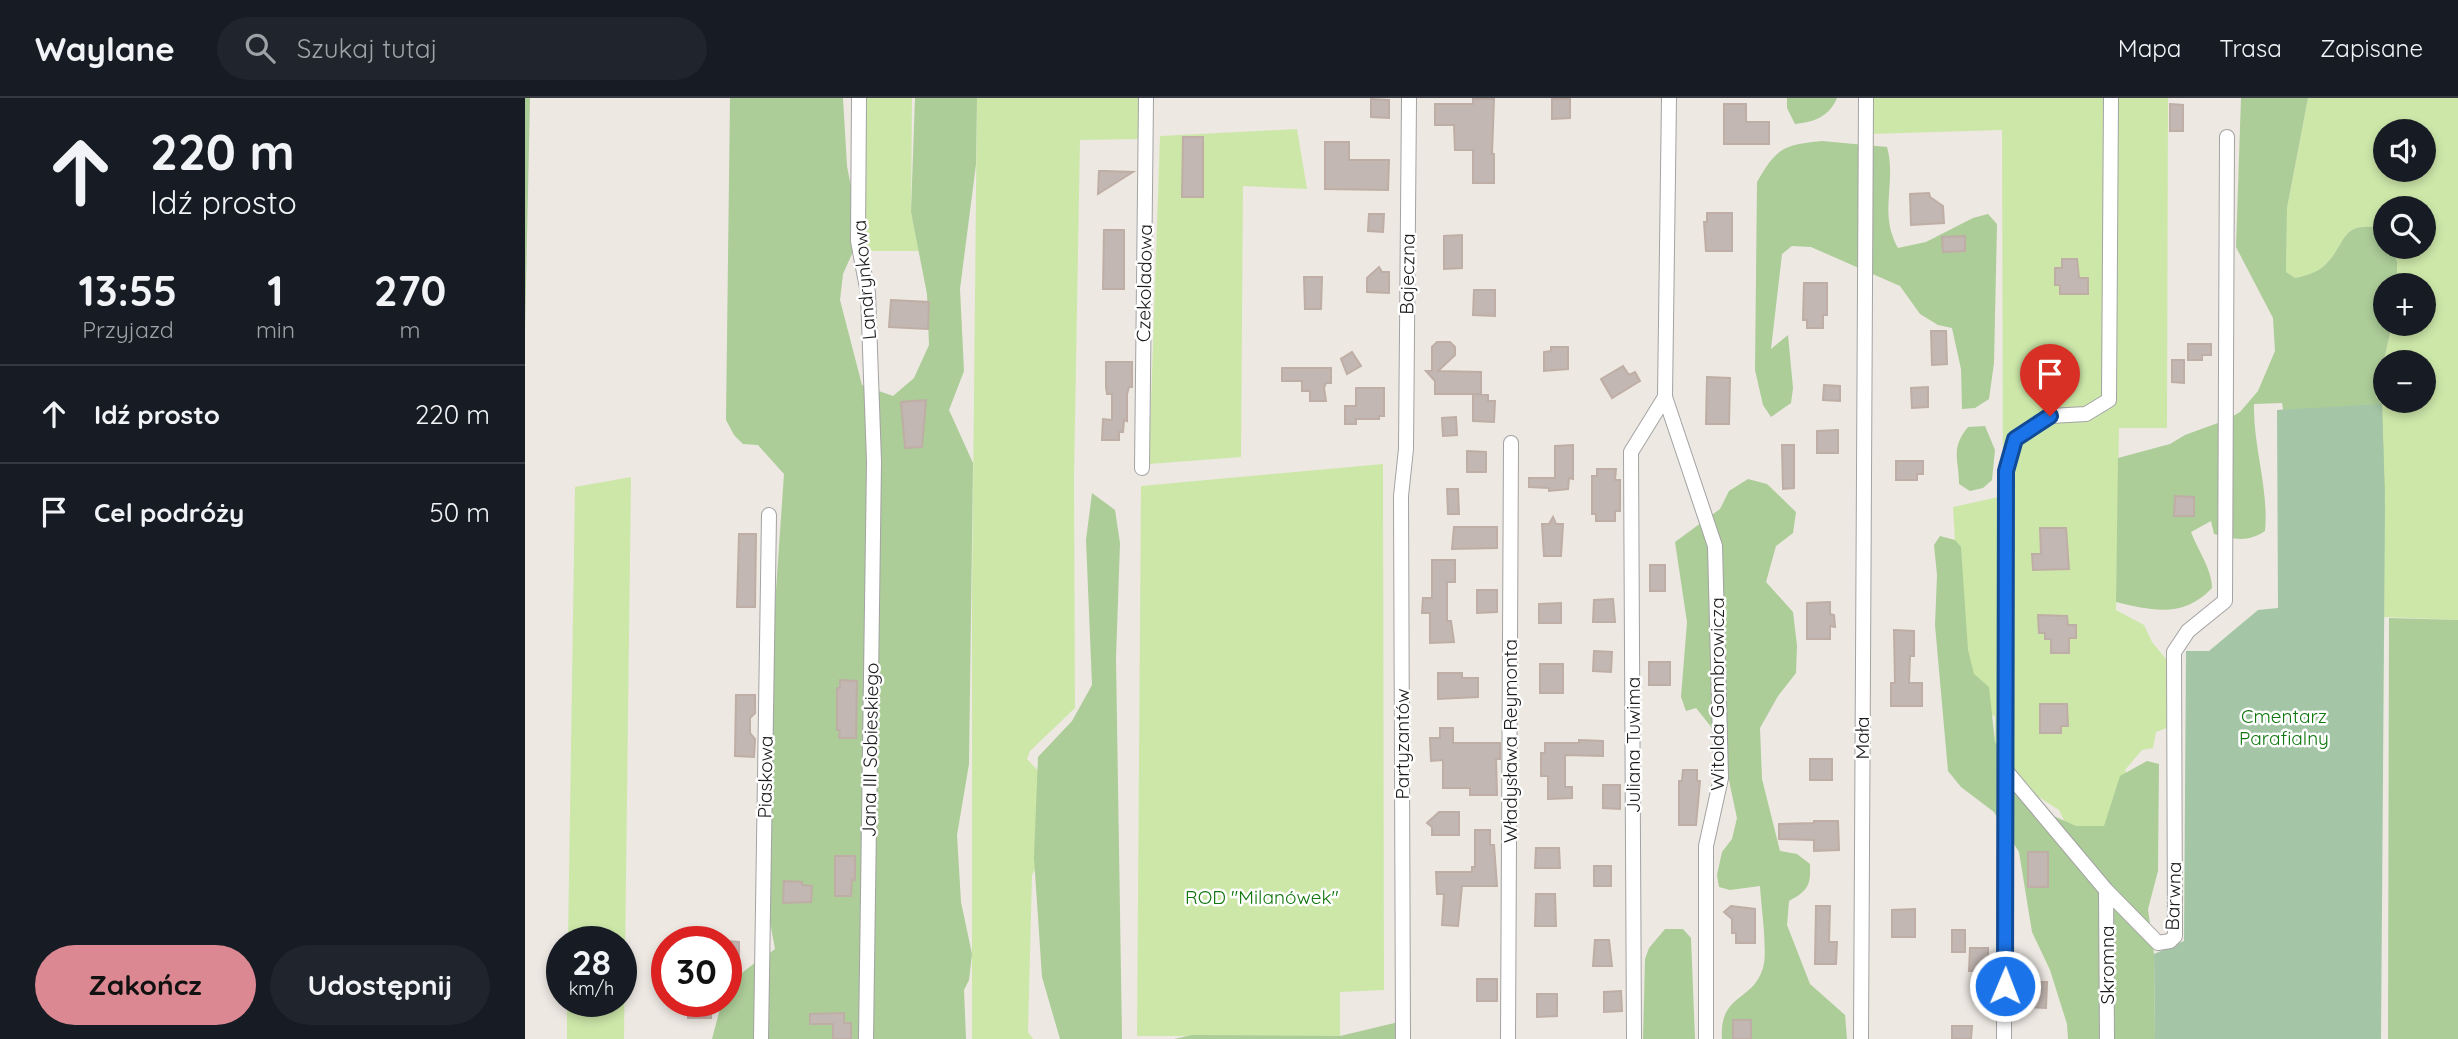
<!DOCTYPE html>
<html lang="pl">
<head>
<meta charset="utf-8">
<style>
  :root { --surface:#171b24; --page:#20242c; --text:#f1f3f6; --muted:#9ea1a6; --line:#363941; --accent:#dc8892 }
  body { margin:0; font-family:Quicksand,sans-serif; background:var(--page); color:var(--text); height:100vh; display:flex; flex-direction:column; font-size:26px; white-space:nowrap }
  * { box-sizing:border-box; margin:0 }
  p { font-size:23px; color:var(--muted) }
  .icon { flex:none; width:38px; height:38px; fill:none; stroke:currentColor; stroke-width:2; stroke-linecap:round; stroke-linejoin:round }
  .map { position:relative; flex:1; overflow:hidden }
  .side { display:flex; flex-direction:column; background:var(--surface); width:525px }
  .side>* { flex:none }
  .hud { background:#171b24; color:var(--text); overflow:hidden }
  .buttons { position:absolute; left:1848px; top:21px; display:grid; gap:14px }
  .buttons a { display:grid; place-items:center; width:63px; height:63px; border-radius:50%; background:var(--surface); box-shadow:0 4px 10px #0003; font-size:35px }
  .speed { position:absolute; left:21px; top:828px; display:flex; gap:14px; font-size:35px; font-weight:700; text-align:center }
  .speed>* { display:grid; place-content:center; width:91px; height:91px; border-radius:50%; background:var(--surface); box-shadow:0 4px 10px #0003; line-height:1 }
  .speed small { font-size:18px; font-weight:400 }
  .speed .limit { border:10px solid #d22; background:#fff; color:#111 }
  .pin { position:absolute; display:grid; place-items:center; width:60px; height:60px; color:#fff; margin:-72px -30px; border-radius:50% 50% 50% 0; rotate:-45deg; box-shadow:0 0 7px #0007 }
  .pin .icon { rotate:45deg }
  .me { position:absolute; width:77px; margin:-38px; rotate:1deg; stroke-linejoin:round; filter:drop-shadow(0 0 5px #0008) }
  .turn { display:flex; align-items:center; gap:24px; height:147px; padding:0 35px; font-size:32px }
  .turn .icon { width:91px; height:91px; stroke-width:2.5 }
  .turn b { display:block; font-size:49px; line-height:60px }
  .eta { display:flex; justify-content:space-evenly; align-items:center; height:119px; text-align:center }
  .eta b { font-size:42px; font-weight:700; line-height:49px }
  .action { display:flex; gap:14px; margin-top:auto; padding:14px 35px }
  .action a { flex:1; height:80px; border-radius:42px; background:var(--accent); color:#111; font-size:28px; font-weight:700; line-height:80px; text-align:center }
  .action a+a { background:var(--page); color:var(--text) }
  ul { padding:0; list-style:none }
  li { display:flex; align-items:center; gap:21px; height:98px; padding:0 35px; border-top:2px solid var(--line) }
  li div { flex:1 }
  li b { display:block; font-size:26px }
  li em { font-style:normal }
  header { display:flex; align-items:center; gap:42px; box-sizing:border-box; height:98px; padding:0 35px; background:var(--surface); border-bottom:2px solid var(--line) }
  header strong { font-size:33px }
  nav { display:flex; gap:38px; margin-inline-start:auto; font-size:24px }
  .search { width:490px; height:63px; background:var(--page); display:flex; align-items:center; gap:18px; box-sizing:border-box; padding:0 24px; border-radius:38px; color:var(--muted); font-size:26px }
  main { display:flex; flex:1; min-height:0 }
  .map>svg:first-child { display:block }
</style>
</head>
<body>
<header>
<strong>Waylane</strong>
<div class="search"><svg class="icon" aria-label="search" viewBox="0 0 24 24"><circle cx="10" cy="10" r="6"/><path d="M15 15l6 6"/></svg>Szukaj tutaj</div>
<nav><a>Mapa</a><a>Trasa</a><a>Zapisane</a></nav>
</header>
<main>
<section class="side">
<div class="hud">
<div class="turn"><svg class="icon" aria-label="ahead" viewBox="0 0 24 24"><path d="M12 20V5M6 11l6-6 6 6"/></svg><div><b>220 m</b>Idź prosto</div></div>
</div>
<div class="eta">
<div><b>13:55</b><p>Przyjazd</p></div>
<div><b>1</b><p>min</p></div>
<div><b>270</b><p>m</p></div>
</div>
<ul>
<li><svg class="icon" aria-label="ahead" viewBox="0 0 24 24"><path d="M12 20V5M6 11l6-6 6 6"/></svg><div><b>Idź prosto</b></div><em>220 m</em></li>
<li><svg class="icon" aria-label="arrive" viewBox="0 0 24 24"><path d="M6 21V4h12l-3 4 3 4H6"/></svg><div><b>Cel podróży</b></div><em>50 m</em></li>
</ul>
<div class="action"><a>Zakończ</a><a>Udostępnij</a></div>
</section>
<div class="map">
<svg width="1933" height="941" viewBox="0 0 1933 941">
  <rect width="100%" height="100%" fill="#ede8e2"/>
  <path fill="#cde7a9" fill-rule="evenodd" d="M340 0H387L386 114 394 153H341Z
    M452 0H615V41L555 42 549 379 550 610 505 653 502 661 521 681 523 747 507 777 503 934 508 941H447V495Z
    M1346 0H1643L1642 330H1594L1591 512 1619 527 1627 544 1641 561 1642 630 1631 634 1628 650 1617 652 1600 672 1608 686 1595 896 1548 741 1534 712 1470 671V618L1440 612 1428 409 1478 398 1477 32 1345 36Z
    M1783 0H1933V522L1859 519 1857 306 1851 299 1867 226H1899V187H1872V164L1868 149H1899V110H1860V131C1814 122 1824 143 1800 167 1792 176 1780 178 1770 180L1761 174 1762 110ZM1860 33H1899V72H1860ZM1860 264H1899V303H1860Z
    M772 31 782 91 718 88 716 359 624 366 635 38Z
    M858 366 859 892 815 894V938H612L616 388Z
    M106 379 99 941H42V903H96V844L43 843 50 389Z"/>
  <path fill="#accc98" d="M0 0H5L0 234Z
    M205 0H318L322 68 331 116 330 149 318 176 315 202 337 287 368 298 389 280 404 247 402 196 386 114 390 0H452L451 66 435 191 439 273 424 312 448 365 444 666 432 737 436 804 447 856 444 882 439 892 441 941H187L197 903H201C201 880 233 864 250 851L245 824 247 550 259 376 233 347 218 346 209 337 201 322Z
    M1262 0H1312C1304 19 1289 24 1270 26L1262 10Z
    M1716 0H1783L1762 110 1761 174 1770 180C1780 178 1792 175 1800 167 1824 143 1814 122 1860 131V149H1868L1872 164V187H1860V226H1867L1851 299 1857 306 1860 399 1761 329 1757 305 1729 306C1728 349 1744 390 1740 433 1722 445 1709 441 1689 436L1686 423 1666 434C1673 453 1687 471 1687 490 1659 520 1628 513 1591 504L1593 360 1645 346 1660 337 1701 322 1715 314 1733 293 1750 253 1748 220 1711 149Z
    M1297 43 1362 49C1372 85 1353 115 1373 150L1401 144 1448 120 1463 116 1472 126 1469 265 1464 301 1450 310 1437 311 1436 271 1427 230 1413 227 1395 216 1375 188 1286 149 1267 148 1257 156 1246 251 1263 237 1268 290 1266 305 1246 319 1238 307 1230 272 1232 84C1252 49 1259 47 1297 43Z
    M1460 328 1470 352 1467 382 1458 390 1445 393 1434 386C1434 361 1425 351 1443 329Z
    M1223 381 1242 386 1271 414 1268 435 1251 448 1241 484 1268 514 1272 548 1271 575 1253 598 1235 630 1237 681 1255 753 1272 756 1285 766C1286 787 1283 793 1264 803L1262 827 1285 886 1320 917 1322 941H1197C1194 895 1228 904 1238 870 1243 854 1236 807 1235 788L1205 792 1194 789 1192 777 1197 754 1207 741 1212 720 1195 640 1171 610 1161 613 1156 599 1162 524 1150 444 1195 411 1204 393Z
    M567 395 590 412 595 445 591 560 597 941H535L517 879 509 760 513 659 547 623 567 587 561 442Z
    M1415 438 1430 442 1436 449 1443 552 1449 576 1464 589 1470 644 1522 715 1551 728H1579L1595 678 1622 663 1634 666 1633 773 1623 811 1629 856 1630 941H1543L1542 926 1525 872 1507 834 1494 754 1469 714 1436 689 1423 673 1410 527 1412 477 1409 447Z
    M1864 520 1933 522V941H1863Z
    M1140 831H1158L1166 840 1170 941H1118L1120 861 1124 850Z
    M878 923V941H649L667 937 815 938Z"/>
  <path fill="#a4c6a6" d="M1857 306 1860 408 1856 941H1630L1629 856 1659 843 1661 553H1684L1733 512 1753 510 1752 312Z"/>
  <path fill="#c2b7b2" stroke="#bfaea5" stroke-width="2" d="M846 1 864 2V20L846 19Z
    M948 1H969L967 56H969V85H948V52H930L929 27H910V6H948Z
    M1027 1H1045V20L1027 21Z
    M1199 6H1221V24H1244V46H1199Z
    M1645 6 1658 7V33H1645Z
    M658 39H678V99H657Z
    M800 44H824V62H864L863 92 800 91Z
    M574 73H580L608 74 573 96Z
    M1404 95 1405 99 1418 108 1419 125 1386 127 1385 96Z
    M1182 115H1207V153H1181L1179 124H1182Z
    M844 116H859L858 134 843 133Z
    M579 132H599V191H578Z
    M937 137V170L919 171V138Z
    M1440 138V153L1418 154 1417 139Z
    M1537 161H1552L1554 180H1563V196H1535V187H1530V170H1537Z
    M854 169 857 174H864V195L842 194V180Z
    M779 179H797L796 211H780Z
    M1279 185H1302V217H1298V230H1282V222H1278Z
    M949 192H970V218L948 217Z
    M366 202 404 204 403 231 364 229Z
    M1406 233H1421L1422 266 1407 267Z
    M912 244H925L930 249V257L913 273 956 274V296H910V283L901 273H907V249Z
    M1663 246H1686V257H1677V262H1663Z
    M1026 249H1043V271L1019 273V254L1026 253Z
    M827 254 836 268 822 276 816 261Z
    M1647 262H1659V285L1647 284Z
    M581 264H607V289H604L602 296V323L599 322 598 334H594V342H577L578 321 587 322V296H582L581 289Z
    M1098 268 1104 277 1110 274 1115 283 1087 300 1076 281Z
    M757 270H806V285H801L799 290 801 303H785V293H777V283H757Z
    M1182 279 1205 280 1204 326H1181Z
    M1299 287 1315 288V303L1298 302Z
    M1403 289V309L1387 310 1386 290Z
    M831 290H859V318H854V321H831V326H820V308H831Z
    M948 296 963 297V303H970L969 324 948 323Z
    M401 302 397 349 380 350 376 304Z
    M931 319 932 337 918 338 917 320Z
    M1313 332V355H1292V333Z
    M1048 347V381L1044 380 1043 391 1024 393V390L1004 389V380H1030V348Z
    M1257 347H1269V390L1258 391Z
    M942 353 961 354V374H942Z
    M1371 363H1398V376H1392V382H1371Z
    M1072 371H1091L1090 382H1095V413H1090V423H1071V416H1067V378H1072Z
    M922 391H933L934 416H923Z
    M1650 398 1669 399V418H1649Z
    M1028 419 1031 426H1038L1036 458H1019L1017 426H1024Z
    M929 429H972V450L927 451Z
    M1515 430H1541L1544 471 1508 472 1507 456H1516Z
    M214 436H231L230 509H212Z
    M907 462H930V484H922V523H926L929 544 905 545V515H897L898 500H907Z
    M1125 467H1140V493H1125Z
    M952 492H972V514L952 515Z
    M1088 501 1090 524H1068L1069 502Z
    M1305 504V516L1309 517 1310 529 1305 528V541H1282V505Z
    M1036 505V525H1014V506Z
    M1513 517 1542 518 1543 527H1551V540H1544V555H1526V541H1520V535H1514Z
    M1369 532 1389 533V558H1385L1384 585H1397V608H1366V585H1370Z
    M1069 553 1087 554 1086 574 1068 573Z
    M1124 564H1145V587H1124Z
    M1015 566H1038V595H1015Z
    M913 575H937V580H953V599L913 601Z
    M315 582 332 583 331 640H314L315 632H312V590H315Z
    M211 597H230V615L225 620V635L230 641 229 659 210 658Z
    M1515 606H1542L1543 628H1536V635H1515Z
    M915 630H928V645H975V661H971L972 697H945V690H918V662L906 663 905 640H915Z
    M1054 642 1078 643V658L1040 657V689H1047V700L1023 701V678H1016V655H1020V645H1054Z
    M1285 661H1307V682H1285Z
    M1158 672H1172V683H1175L1171 727H1154V683H1157Z
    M1078 687H1095V711L1078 710Z
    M914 714H934V737H907V729L902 725Z
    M1289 723H1313L1314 752 1289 753V742L1254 741V726L1289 725Z
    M950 732H965V747H969L972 788H937L933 828 917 827 919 796H912L911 774H947V769H950Z
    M1011 750H1034L1035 770H1010Z
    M1503 754H1523V789H1503Z
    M310 758H330V782L327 781 326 798H310Z
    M1069 768H1086V788H1069Z
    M259 783 277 784V787L287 788 286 804 258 805Z
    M1011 796H1030L1031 828H1010Z
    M1206 808 1230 811V845H1211V835H1207V821L1199 814Z
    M1291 808H1305L1304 844H1312L1311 866H1290Z
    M1390 811V839H1367V812Z
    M1427 832H1440V854H1427Z
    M1070 842H1084L1087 868H1068Z
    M201 843 214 844V861L201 860Z
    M1445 850H1463V873H1444Z
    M952 881H972V903H952Z
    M1503 884H1522L1521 910 1502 909Z
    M1096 893 1097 913 1079 914V894Z
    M1012 896H1032V918L1012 919Z
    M163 903H186V920H163Z
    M319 915V925H326V941H308V926H285V916Z
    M1208 922H1226V941H1208Z
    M1427 928H1447L1446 941H1427Z"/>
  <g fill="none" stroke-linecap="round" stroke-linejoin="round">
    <defs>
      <path id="street" d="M334 0 333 143 343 195 349 364 341 941
        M1140 299 1190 448 1196 680 1181 748V941
        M617 370 621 0
        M1482 674 1581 792 1633 845 1645 843 1650 838 1649 554 1663 533 1700 503 1702 39
        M1581 792 1582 941
        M236 941 244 417
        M878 941 876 398 881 351 884 0
        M983 941 986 345
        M1109 941 1106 354 1140 299 1144 0
        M1336 941 1341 0
        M1479 941 1481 373 1490 341 1525 318 1561 316 1584 302 1586 0"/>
    </defs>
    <use href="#street" stroke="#a3a3a3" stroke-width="16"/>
    <use href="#street" stroke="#fff" stroke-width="14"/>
  </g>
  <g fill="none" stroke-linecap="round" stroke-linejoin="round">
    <defs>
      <path id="route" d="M1480 888 1481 373 1490 341 1525 318"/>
    </defs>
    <use href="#route" stroke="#114b97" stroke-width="18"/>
    <use href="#route" stroke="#1a73e8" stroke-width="12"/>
  </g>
  <g text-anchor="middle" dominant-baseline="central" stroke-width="5" stroke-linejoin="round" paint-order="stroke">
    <g font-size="19" fill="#1c1c1c" stroke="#fff">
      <text transform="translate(882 176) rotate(-89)">Bajeczna</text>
      <text transform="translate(339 182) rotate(-95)">Landrynkowa</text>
      <text transform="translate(619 185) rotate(-89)">Czekoladowa</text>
      <text transform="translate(1192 596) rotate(-90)">Witolda Gombrowicza</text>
      <text transform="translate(1337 640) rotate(-90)">Mała</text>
      <text transform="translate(985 643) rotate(-90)">Władysława Reymonta</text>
      <text transform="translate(877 646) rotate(-90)">Partyzantów</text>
      <text transform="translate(1108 647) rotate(-90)">Juliana Tuwima</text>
      <text transform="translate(345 652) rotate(-89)">Jana III Sobieskiego</text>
      <text transform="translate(240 679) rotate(-89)">Piaskowa</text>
      <text transform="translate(1648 798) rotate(-88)">Barwna</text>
      <text transform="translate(1582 867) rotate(-90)">Skromna</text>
    </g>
    <g font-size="19" fill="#10760e" stroke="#fff">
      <text x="1759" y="618">Cmentarz<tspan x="1759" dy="22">Parafialny</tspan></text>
      <text x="737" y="799">ROD "Milanówek"</text>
    </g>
  </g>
</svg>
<div class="buttons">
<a><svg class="icon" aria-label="sound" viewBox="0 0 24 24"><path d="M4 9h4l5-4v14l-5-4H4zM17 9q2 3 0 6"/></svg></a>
<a><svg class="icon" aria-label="search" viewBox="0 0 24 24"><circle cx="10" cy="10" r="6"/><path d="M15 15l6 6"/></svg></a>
<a>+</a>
<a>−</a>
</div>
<div class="speed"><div>28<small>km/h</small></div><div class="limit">30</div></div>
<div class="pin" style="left:1525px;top:318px;background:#d93025"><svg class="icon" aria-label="arrive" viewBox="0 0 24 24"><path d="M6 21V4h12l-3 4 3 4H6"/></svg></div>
<svg class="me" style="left:1480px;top:888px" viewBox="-20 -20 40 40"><circle r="17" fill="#1a73e8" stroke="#fff" stroke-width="3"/><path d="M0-11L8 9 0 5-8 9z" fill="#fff"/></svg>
</div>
</main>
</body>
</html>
